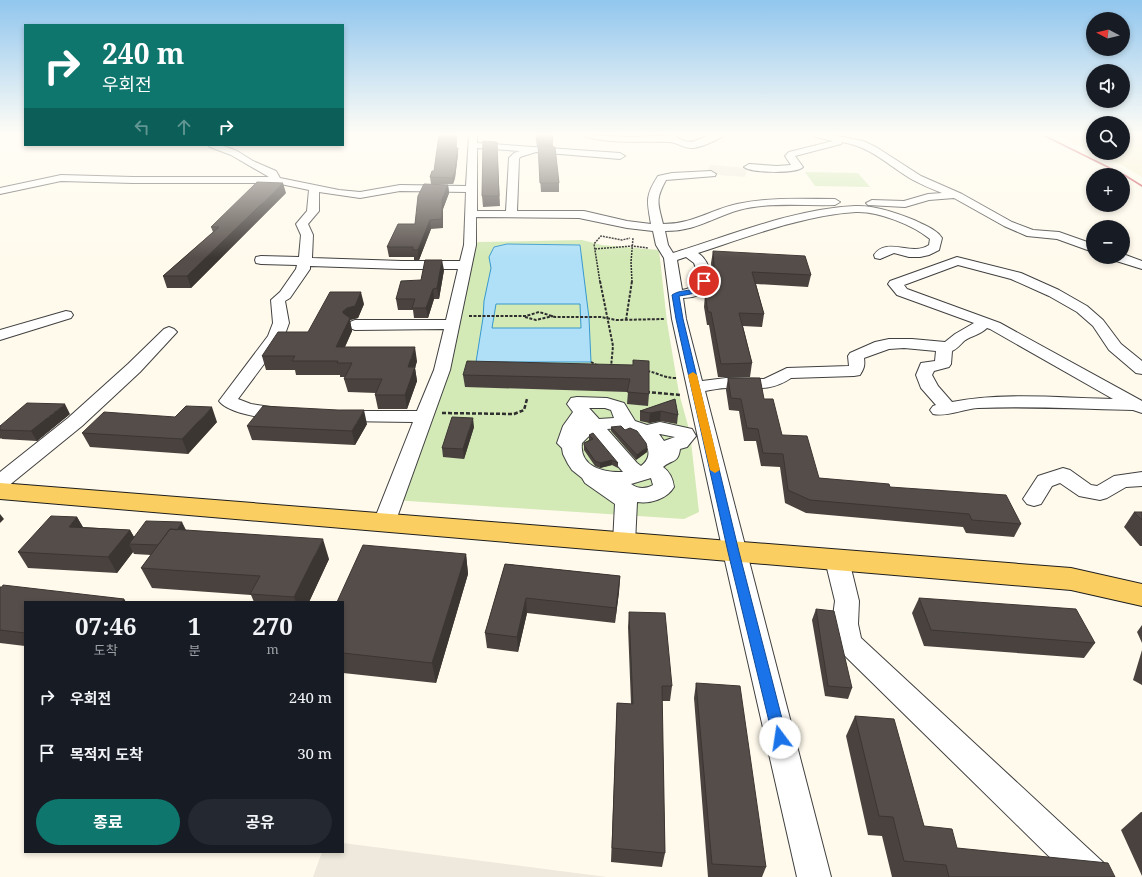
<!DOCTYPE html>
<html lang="ko">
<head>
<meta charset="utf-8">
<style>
  :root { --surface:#171b24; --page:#242831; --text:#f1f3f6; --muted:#9ea1a6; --accent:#0f766e }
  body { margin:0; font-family:"Noto Serif","Noto Sans KR",serif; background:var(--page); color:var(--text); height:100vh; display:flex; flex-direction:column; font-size:15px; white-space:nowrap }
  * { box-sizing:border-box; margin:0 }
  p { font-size:13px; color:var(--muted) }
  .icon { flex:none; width:22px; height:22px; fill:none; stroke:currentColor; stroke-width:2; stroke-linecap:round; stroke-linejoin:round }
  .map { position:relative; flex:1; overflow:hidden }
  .drawer { position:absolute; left:24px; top:601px; width:320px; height:252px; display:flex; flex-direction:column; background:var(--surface); border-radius:0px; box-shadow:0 2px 6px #0003 }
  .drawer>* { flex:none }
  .top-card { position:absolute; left:24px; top:24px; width:320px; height:122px; border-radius:0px; box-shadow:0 2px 6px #0003; background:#0f766e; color:#fff; overflow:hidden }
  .needle { width:26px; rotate:277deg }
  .buttons { position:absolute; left:1086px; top:12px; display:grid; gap:8px }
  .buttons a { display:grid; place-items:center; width:44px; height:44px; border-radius:50%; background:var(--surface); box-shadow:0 2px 6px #0003; font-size:20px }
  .pin { position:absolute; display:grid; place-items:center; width:34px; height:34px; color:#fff; margin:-17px; border:2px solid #fff; border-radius:50%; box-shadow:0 1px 4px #0007 }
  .me { position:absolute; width:44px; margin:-22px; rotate:346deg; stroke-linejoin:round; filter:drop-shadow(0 0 3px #0008) }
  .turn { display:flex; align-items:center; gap:14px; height:84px; padding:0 12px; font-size:18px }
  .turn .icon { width:52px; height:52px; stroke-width:2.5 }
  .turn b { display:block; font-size:28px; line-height:34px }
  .lanes { display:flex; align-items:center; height:38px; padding:0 12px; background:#0003; justify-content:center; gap:20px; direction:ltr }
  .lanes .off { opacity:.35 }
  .eta { display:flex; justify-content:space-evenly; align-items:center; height:68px; text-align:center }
  .eta b { font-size:24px; font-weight:700; line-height:28px }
  .button { display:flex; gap:8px; margin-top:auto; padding:8px 12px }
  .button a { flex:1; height:46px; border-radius:24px; background:var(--accent); color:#fff; font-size:16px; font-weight:700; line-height:46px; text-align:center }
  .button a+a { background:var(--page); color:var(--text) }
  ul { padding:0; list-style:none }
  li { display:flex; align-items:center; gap:12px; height:56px; padding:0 12px }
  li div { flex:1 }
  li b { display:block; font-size:15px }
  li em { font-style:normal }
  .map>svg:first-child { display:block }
</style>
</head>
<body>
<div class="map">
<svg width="1142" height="877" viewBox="0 0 1142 877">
  <rect width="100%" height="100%" fill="#fffaec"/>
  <path fill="#f5f0cc" d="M1056 135H1093V152Z
    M1123 135H1142V177L1123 166 1095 153H1123Z"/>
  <path fill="#d3e9b6" d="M805 172 858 173 870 187 815 186Z
    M582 240 602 245 659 250 667 322 679 393 690 433 699 512 684 519 393 500 424 417 470 245 479 242Z"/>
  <path fill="#eee9dc" d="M710 165 748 168 745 177 706 174Z
    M343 843 607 877H313L322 852H343Z"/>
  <path fill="#b0e0f7" stroke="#3699cf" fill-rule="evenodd" d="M507 244 580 245 589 318 591 362H476L483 318 484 301 491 268 489 257 494 247ZM496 304H580L581 328H492Z"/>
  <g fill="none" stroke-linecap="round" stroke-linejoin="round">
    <defs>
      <path id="minor" d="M469 135H477V143L620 153 625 156 620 159 536 152 520 157 519 159 517 211H584L627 221 651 224C647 201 645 196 658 176L672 173 711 171 716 174 715 176 666 180C655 200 658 203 663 224 693 224 710 210 737 204 769 197 802 199 835 199L840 202 835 205C804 206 769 202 739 210 711 218 697 231 665 231L668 245 673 253C732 235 793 209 855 206 874 205 897 213 914 220 924 225 936 229 942 238L939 250 929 255 920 257H909L894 253 880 259 875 258 874 255C887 236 911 257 929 245L930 239C913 225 878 211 856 212 804 215 747 237 698 253 712 262 716 287 699 295 694 297 688 298 683 298L686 319 702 381 726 378 764 379 787 368 849 366 848 356 850 353 875 342 889 339H912L945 342 955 334 974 323 897 295 888 284 890 281 957 257 1021 273 1059 290 1087 306 1103 320 1121 344 1142 361V374L1136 373 1109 350 1093 326 1077 312 1049 296 1011 279 958 265 904 285 907 289 1000 323 1142 401V413L1133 410C1081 409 1029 406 978 408 963 409 947 417 933 414L930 410 933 406 936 405 921 388 916 375 921 363 935 361 936 351 904 348 889 349 864 358C865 366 864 368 860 375L854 376 791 378C769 393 751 387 727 388 719 388 712 390 705 391L831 877H797L723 552 672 319 664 258 656 245 653 231 627 228 579 218 476 217V245L450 370 395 523 392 528 384 531 376 528 373 523 413 422 340 421 334 420 331 416 334 412 340 411H417L434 370 444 329 355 330 350 328 347 325 350 322 355 320H446L458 269H402L310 266V269L290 298 285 301 289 323 284 337 238 399 251 404 290 410 293 414 290 418C276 422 228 414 219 401L268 336 273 323 271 300 280 292 296 269 297 265 261 264 256 263 255 260 256 257 261 256 299 257 301 235 296 224 307 211 309 190 276 183H133L61 181 0 194V188L61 175 133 177H269L231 155 210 147 208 145H221L237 151 253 161 276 171 280 178 339 190 360 192 400 185 466 186ZM477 148 520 151 514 153 509 158 506 211H477ZM400 191 466 192 464 245 460 261H402L312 258 313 235 308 224 319 211V192L360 198ZM686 257 694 263C700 276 697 288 682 290L677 260ZM987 328 990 329 1113 399C1060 398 1005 392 952 402L938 386 932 375 934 371 949 367 951 364 952 351C957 349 960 345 964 341 971 336 980 335 987 328Z
        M585 135 631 137 676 135V137C694 147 695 139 711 135 715 134 720 135 724 135 719 140 701 147 693 148 684 149 677 142 669 142 641 141 614 144 586 137Z
        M814 135H832L863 141 876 147 921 176 962 194 1012 222 1033 230 1059 232 1093 244V252L1057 239 1027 236 1004 226 954 198 929 200 905 207 868 205 866 203 872 200 904 201 928 194 942 193C932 189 922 185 913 180 887 165 874 148 842 142L841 144 795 156 803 167C797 174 750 173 744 167L749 164 777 166 791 165 785 156 789 152 833 141 815 137Z
        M1123 254 1142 261V269L1113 260 1112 257H1123Z
        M66 311 71 312 73 315 71 318 0 340V330Z
        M169 327 174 329 177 332 140 372 82 426 7 487 0 489V472L68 418 128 364 164 329Z
        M577 397 607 398 624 403 635 421 647 425 660 422 692 429 696 436 687 447 680 449C678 464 672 459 663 467 670 472 673 479 674 487 667 499 650 504 637 502L635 543 632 549 624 551 616 549 613 543 615 504 585 483 582 478 572 470 568 464 563 454 562 448 557 443 563 426 573 412 567 404 571 398ZM589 408H605L611 410 614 418 599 419ZM607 429C615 428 625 429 632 432 646 438 656 455 641 466L637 463ZM591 434 623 472C604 473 579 467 582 443ZM659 434H660L675 437 664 441ZM651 478 653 485C646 489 638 489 631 484Z
        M1063 468 1070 470 1091 485 1097 486 1114 476 1142 472V486L1126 487 1107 498 1100 500 1079 496 1060 483 1052 486 1041 504 1034 506 1027 504 1023 499 1038 476Z
        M837 551 845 554 849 560 859 601 858 624 861 638 1106 865 1111 877H1070L840 651 836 643 832 624 835 601 825 560 829 554Z"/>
      <path id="major" d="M0 483 1071 568 1142 584V606L1071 590 0 499Z"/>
    </defs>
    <use href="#minor" stroke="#404040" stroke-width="2"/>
    <use href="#major" stroke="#1e1e1e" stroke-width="2"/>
    <path stroke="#2f2f2f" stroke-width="1.5" stroke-dasharray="2 1" stroke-linecap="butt" d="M595 249 632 246 648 248
      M600 282 594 244 601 236 622 240 630 238
      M632 282 631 262 633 238"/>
    <path stroke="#2f2f2f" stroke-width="2" stroke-dasharray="3 1.5" stroke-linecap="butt" d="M600 281 613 346 611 367
      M469 316H526L539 312 555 317H601L616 320 664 319
      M525 317 536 320 553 316
      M626 320 632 281
      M591 362 598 366
      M647 371C659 373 663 378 676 378"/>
    <path stroke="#2f2f2f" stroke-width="2.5" stroke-dasharray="4 2" stroke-linecap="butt" d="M646 392 681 395
      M442 413 514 414 524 410 527 399"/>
    <use href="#minor" fill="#fff" fill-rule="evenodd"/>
    <use href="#major" fill="#face61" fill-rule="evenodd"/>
    <path stroke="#be2331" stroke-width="1.5" d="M1043 135 1126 176 1142 186"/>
  </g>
  <path fill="#49423f" d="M535 135H552L553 141V147L559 183V192H541L538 146H537Z
    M497 142 500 206 483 207 482 196Z
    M457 148 458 154 455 178 453 184H431L430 177 434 171Z
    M448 185 449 193 443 209V228L431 229 419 260H414V257H389L387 247 415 224Z
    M286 193 191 288H167L163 276 213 232 211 227Z
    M713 251 811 275 808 287 756 284 764 314 762 327 743 326 752 363 750 377H718L709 325H707L704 307 705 294H713L711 263Z
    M444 270 439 299H434L428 318H414L413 310H398L396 299 421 280Z
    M364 304 358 318 350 320 352 331 345 347 417 361 415 368 417 381 407 409H378L375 395 376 393 348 392 344 379 345 377H340V375H296L295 370H266L262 356Z
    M633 365 649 394 648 406 627 404 628 392 465 387 463 375Z
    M728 378 764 399 782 435 819 478 890 487 1021 524 1014 537 966 533 963 527 806 513 785 503 780 467 761 466 756 441H744L739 411 729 410 726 390Z
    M675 399 678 415 677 424 660 421 649 423 640 421V411Z
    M70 414 37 441 2 439 1 438 0 439V426Z
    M217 422 188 454 90 447 82 433Z
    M367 424 355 445 252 440 247 426Z
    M474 427 464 459 443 457 442 448Z
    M611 427 647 452 636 460 611 431Z
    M589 435 618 463V468L612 465 600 468 595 466 584 450V443L589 440Z
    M1134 512H1142V546H1140L1124 527Z
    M77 517 83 527 130 530 134 537 186 530 329 559 309 602H254L251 595 152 588 141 568 151 555 134 554 133 552 117 573 28 568 18 552Z
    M466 554 468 574 436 683 343 673V602Z
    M505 564 620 576 619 592 615 623 527 613 518 652 487 648 485 633Z
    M0 587 124 599 126 602H25V646L0 643Z
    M919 598 1095 643 1084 658 924 646 912 613Z
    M816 609 852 688 848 699 825 696 812 620Z
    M629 612 672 686 670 701H662L665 853 662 867 611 862 617 703 631 704 628 627Z
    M1142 625V643L1137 632Z
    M1142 650V685L1133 680Z
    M696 683 766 867 762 877H708L694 698Z
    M855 716 924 826 957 848 1115 877H892L882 836 868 835 846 736Z
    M1141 812H1142V876L1121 830Z"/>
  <path fill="#3c3633" d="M456 135H457V136L456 154Z
    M458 148V154L455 178 453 184 452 178Z
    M283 183 286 193 191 288 187 276Z
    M448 185 449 193 443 209V228L442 219V200Z
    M430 220 431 229 419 260 418 250Z
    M442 260 444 270 439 299 437 288Z
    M433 289 434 299 428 318 426 308Z
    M361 292 364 304 358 318 350 320 352 331 339 360 336 347 343 311Z
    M415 347 417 361 415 368 417 381 407 409 405 395 408 367Z
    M65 404 70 414 37 441 31 431Z
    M212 407 217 422 188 454 182 439Z
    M364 410 367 424 355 445 352 431Z
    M661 411 660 421 649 423 650 413Z
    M473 418 474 427 464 459 463 449Z
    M647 447V452L636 460 637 455Z
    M612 460V465L600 468V463Z
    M0 514 4 519 0 523Z
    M77 517 86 533 69 527Z
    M182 522 187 532 166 546Z
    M130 530 138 544H129L133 552 117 573 108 557Z
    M323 539 329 559 309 602H296L294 597Z
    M466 554 468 574 436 683 432 663Z
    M620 576 619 592 615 623 616 608Z
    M526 598 527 613 518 652 517 637Z
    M124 599 126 602H121Z"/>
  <path fill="#554d49" stroke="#3c3633" d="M439 135H456V148H458L455 171 452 178 430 177 432 171H434Z
    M536 135H552L553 141 537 140Z
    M483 141 497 142 499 196H482Z
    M538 145 555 147 559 183H540Z
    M257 182 283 183 187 276H163L219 227H211Z
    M424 184 448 185 442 200V219L430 220 418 250H413V247H387L398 224H415L418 196Z
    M713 251 805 256 811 275 752 272 764 314 739 313 752 363 721 364 711 312H708L705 294H716Z
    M425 260H442L437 288 433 289 426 308H412L415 299H396L401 281 421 280Z
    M330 292H361L355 306 347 308 343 311V313L350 318 336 347H415L408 367H415L405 395H375L382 379H344L352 363H337L338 361H292L295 356H262L278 332H308Z
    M633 360 649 361V394L627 392 630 379 463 375 467 361 633 365Z
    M728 378H760L764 399H773L782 435 807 436 819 478 889 484 890 487 1006 495 1021 524 972 520 969 514 810 500 788 490 783 454 763 453 758 429 747 428 741 399 731 398Z
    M675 399 678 415 661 411 650 413 640 411Z
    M27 403 65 404 31 431 0 430V426Z
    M186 406 212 407 182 439 82 433 104 412 175 417Z
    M263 406 338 410H364L352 431 247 426Z
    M452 417 473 418 463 449 442 448Z
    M621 426 625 430 630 428 637 431 646 443 647 447 637 455 611 427Z
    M593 433 618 463 612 460 600 463 595 461 584 445V443L593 439 589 435Z
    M1134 512H1142V520Z
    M51 516 77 517 69 527 130 530 108 557 18 552Z
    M146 521 182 522 177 530 170 529 158 545 129 544Z
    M170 529 323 539 294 597 250 594 260 576 141 568Z
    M363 545 466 554 432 663 343 653V602H337Z
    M505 564 620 576 616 608 526 598 517 637 485 633Z
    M3 585 124 599 121 602H25V633L0 630V587H2Z
    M919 598 1076 609 1095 643 931 630Z
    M816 609 834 611 852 688 828 686Z
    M629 612 665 613 672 686H662L665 853 612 848 617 703 633 704Z
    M696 683 740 686 766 867 712 864Z
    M855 716 894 719 924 826 952 829 957 848 1108 863 1115 877H949L946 865 904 861 893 817 879 816Z"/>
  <linearGradient id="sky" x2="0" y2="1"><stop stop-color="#91c6ee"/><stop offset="0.52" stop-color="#fffdf6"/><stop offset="1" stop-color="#fffdf6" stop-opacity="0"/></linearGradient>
  <rect width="1142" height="258" fill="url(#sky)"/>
  <path fill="#1a73e8" stroke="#114b97" d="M702 279 707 281C702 293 692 294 679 296L683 319 739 552 787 738 785 742 780 744 775 742 773 738 728 552 676 319 672 295C684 287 692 296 702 279Z"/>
  <path fill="#f59e0b" d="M693 372 697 375 720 470 715 473 710 470 688 375Z"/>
</svg>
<div class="buttons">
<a><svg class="needle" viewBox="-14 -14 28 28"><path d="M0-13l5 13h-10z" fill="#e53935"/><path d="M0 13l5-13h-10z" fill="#9ea1a6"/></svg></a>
<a><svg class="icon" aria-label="sound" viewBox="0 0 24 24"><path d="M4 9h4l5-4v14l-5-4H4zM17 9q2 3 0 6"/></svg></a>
<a><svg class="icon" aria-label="search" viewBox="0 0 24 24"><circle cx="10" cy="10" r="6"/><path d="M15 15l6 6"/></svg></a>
<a>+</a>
<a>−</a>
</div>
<div class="pin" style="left:704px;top:281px;background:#d93025"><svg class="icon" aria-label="arrive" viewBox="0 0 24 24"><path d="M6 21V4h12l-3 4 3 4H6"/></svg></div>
<svg class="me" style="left:780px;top:738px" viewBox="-20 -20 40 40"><circle r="19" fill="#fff"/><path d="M0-13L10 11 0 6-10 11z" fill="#1a73e8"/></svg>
<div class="top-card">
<div class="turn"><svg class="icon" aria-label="right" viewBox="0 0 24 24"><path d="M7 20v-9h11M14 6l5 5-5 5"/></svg><div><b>240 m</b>우회전</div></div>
<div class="lanes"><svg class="icon off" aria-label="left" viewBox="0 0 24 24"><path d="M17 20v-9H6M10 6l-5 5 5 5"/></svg><svg class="icon off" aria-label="ahead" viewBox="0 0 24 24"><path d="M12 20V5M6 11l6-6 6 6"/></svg><svg class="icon" aria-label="right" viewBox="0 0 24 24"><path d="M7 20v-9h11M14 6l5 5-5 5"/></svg></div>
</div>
<section class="drawer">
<div class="eta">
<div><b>07:46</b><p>도착</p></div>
<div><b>1</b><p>분</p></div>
<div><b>270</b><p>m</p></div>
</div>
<ul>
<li><svg class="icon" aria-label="right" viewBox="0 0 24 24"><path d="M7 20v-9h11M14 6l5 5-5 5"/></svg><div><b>우회전</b></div><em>240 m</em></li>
<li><svg class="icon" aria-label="arrive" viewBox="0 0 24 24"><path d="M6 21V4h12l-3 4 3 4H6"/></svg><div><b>목적지 도착</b></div><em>30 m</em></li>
</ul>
<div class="button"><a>종료</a><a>공유</a></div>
</section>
</div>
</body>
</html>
